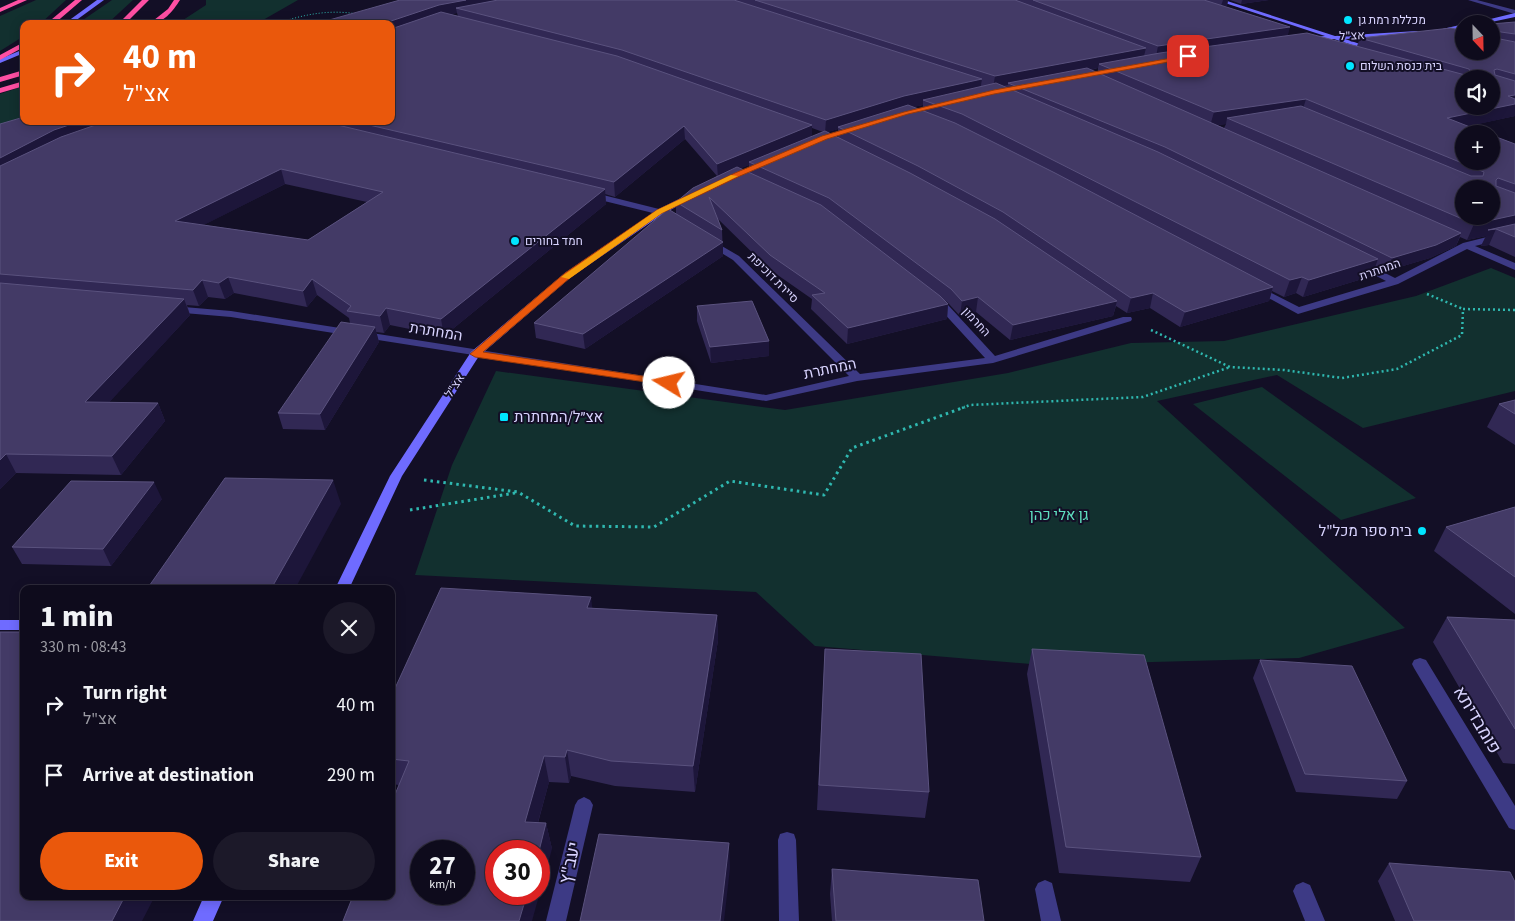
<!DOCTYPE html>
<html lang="en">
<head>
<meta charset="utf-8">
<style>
  :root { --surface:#0e0b1c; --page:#1c1929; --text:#f1f3f6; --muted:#9b9ba3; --line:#2e2b3b; --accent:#ea580c }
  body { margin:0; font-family:"Source Sans 3",Heebo,sans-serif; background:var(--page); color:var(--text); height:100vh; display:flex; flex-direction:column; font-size:19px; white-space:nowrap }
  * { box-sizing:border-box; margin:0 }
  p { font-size:16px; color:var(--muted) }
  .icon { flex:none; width:28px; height:28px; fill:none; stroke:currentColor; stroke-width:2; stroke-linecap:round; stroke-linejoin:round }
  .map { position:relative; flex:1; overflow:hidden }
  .panel { position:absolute; left:20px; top:585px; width:375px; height:315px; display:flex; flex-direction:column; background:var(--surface); border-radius:10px; box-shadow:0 2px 12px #0003,0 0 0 1px var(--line) }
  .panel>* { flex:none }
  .hud { position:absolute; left:20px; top:20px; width:375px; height:105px; border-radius:10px; box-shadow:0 2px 12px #0003,0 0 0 1px var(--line); background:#ea580c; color:#fff; overflow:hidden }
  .needle { width:32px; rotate:158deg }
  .fabs { position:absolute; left:1455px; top:15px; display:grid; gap:10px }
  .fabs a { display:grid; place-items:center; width:45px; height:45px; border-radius:50%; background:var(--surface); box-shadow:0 2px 12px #0003,0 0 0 1px var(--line); font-size:25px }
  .speed { position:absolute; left:410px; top:840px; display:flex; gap:10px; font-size:25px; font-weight:700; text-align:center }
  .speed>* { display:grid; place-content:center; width:65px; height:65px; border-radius:50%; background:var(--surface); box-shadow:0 2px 12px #0003,0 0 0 1px var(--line); line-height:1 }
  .speed small { font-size:12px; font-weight:400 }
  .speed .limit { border:8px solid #d22; background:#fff; color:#111 }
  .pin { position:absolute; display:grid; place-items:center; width:42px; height:42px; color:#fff; margin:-21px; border-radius:10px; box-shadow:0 2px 8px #0006 }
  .me { position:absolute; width:55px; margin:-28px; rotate:279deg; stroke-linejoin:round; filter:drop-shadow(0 0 4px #0008) }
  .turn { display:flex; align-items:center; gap:18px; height:105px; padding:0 20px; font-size:22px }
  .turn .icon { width:65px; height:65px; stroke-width:2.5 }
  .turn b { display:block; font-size:35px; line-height:42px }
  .round { display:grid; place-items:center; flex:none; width:52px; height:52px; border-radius:26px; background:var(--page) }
  .head { display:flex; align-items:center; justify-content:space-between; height:85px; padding:0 20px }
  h1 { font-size:30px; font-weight:800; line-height:38px }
  .action { display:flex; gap:10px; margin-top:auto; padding:10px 20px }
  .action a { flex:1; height:58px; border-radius:30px; background:var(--accent); color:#fff; font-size:20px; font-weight:800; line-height:58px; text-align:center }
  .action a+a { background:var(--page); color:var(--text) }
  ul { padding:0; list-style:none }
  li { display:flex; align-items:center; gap:15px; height:70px; padding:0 20px }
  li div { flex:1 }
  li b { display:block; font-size:19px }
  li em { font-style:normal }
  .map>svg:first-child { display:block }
</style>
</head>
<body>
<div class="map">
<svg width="1515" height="921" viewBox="0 0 1515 921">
  <rect width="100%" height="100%" fill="#130f26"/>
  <path fill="#12302f" d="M36 0H66L40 24H24V36L0 51V16Z
    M112 0H133L107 24H77Z
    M206 0H298L256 24H177L206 5Z
    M24 86V121L0 127V94Z
    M1491 268 1515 278V391L1363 428 1277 375 1157 401 1405 628 1299 658 1043 665 815 646 756 592 415 575 452 465 496 371 785 410 1008 373 1131 343 1224 341 1416 296Z
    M1262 387 1416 498 1341 520 1193 404Z"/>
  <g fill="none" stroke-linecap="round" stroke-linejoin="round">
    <path stroke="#2fb8b0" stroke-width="1" stroke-dasharray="1 2" stroke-linecap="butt" d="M275 24C302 15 328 9 357 14"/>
    <path stroke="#2fb8b0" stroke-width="2.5" stroke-dasharray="2 3" stroke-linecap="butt" d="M1427 294 1463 309
      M1151 330 1230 367 1284 370 1342 378 1397 369 1462 335 1463 309 1515 310
      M962 408 970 405 1143 397 1230 367"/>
    <path stroke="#2fb8b0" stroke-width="3" stroke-dasharray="2.5 4" stroke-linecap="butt" d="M424 480 518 492 575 526 654 527 730 481 824 495 852 448 965 407
      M410 510 515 493"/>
    <path fill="#3d3a85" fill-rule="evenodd" d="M1468 0H1477L1515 10V14Z"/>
    <path fill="#3d3a85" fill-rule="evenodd" d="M591 192 663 210 674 218 670 221 657 214 588 197 587 195Z
      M1515 230V236L1475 246 1515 263V270L1467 249 1398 284 1298 314 1250 288 1252 286H1258L1299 307 1386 281 1355 265V261H1361L1395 278 1463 243Z
      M708 238 739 256 860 374 985 358 940 309 931 302V298L935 297 948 305 995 356 1123 317H1131L1132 319 1131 321 993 363 857 381 766 401 231 317 172 312 167 309 172 306 231 311 766 395 849 376 733 260 705 243V239Z
      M1420 658 1426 660 1515 806V830L1509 828 1414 668 1412 664 1414 660Z
      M584 797 590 800 593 805 566 921H546L575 805 578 800Z
      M787 832 794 834 796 840 799 921H779L778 840 780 834Z
      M1045 880 1052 883 1061 921H1041L1035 889 1038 883Z
      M1303 882 1310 885 1325 921H1305L1293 891 1296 885Z"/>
    <path fill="#6f6bff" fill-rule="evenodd" d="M97 0H104L71 24H64Z
      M1216 0H1224L1335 36 1417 31 1420 33 1417 35 1345 39 1375 49 1373 52 1334 39 1308 40 1310 37 1325 36Z
      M1515 13V17L1482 24H1470Z
      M1464 24V28L1437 33 1434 31Z
      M24 49V53L0 63V59Z
      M687 195 694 197 663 214 571 277 479 356 402 476 349 589H335L390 476 471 352 565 273 657 210Z
      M0 620H24V630H0Z
      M204 896H224L213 921H193Z"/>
    <path fill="#ff4fa3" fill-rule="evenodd" d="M18 0H27L0 12V8Z
      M75 0H82L54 24H46Z
      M142 0H149L125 24H118Z
      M174 0H180C173 11 163 24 149 24L168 9Z
      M24 42V47L0 60V55Z
      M24 70V75L0 82V77Z
      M24 81V86L0 93V88Z"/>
  </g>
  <path fill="#312854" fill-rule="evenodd" d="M400 0H1228L1227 6H1223L1288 35 1357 46 1360 38 1464 51 1491 24 1515 22V116L1468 126 1515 144V257L1489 245 1481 246 1486 236 1467 240 1460 237 1456 246 1430 258 1386 271 1375 266 1372 276 1303 297 1296 293 1284 297 1272 291 1269 301 1180 327 1150 308 1127 313 1116 306 1113 316 1010 340 976 312 960 316 949 304 945 300 948 304 947 319 847 344 811 309 812 299 769 269 718 219 722 230 723 256 585 349 536 338 534 323 676 215V202L717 176 685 139 615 197 605 194 606 204 444 336 390 325 384 333 376 332 379 342 325 430 283 429 278 413 350 323 349 318 317 295 307 307 234 293 225 299 208 297 199 306 187 305 190 315 109 402 158 403 165 421 121 475 16 473 0 489V124L24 121H391ZM457 13 458 16 450 14ZM1098 68V73L1091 70ZM923 105 922 110 913 107ZM1226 124 1224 128 1217 125ZM812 128 823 132 812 137ZM838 129V137L827 132ZM749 165V172L741 168ZM285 184 367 202 308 240 203 225Z
    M1230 0H1269L1241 4Z
    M697 306 769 341V356L711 363 697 321Z
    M1515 400V445L1487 427 1499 404Z
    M162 499 111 566 22 564 12 547Z
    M1515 507V614L1434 551 1446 527Z
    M592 608 717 615 718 640 695 792 615 786 571 776 569 783 549 782 538 823H546L552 849 399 785 391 784V697Z
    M1447 617 1515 620V764L1503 763 1433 642Z
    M825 649 929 792 925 818 817 810Z
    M1032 649 1201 857 1190 882 1059 873 1027 674Z
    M1260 660 1407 781 1397 799 1296 792 1253 678Z
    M1389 863 1515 921H1395L1378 881Z
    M832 869 984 921H832L830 894Z"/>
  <path fill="#1d163a" d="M466 0H521L456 8 457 13 441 16 391 33V24H388V22L439 5Z
    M1223 0H1228L1227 6H1221Z
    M1242 0H1269L1241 4Z
    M1290 27 1287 39 1156 57 1158 46Z
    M1146 48 1143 60 1099 64 1098 68 1013 85 1008 83V85L993 88 995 76Z
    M982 79 980 91 923 100V105L903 109 838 127V129L825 133 826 120 904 96Z
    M1515 95V116L1442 132 1447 118 1508 96Z
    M1306 99 1302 112 1227 118 1226 124 1210 126 1214 112Z
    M81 121H128L0 176V158L54 130Z
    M812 125V138L749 162V165L718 178 717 164Z
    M684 126 685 139 615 197 614 182Z
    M281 169 285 184 180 237 175 221Z
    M605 189 606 204 444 336 441 319Z
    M1515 215V229H1496L1489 245 1481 246 1486 236 1467 240 1474 224Z
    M1461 233 1456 246 1430 258 1386 271 1392 258Z
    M723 242V256L585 349 583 334Z
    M1378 259 1372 276 1303 297 1309 280Z
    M228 277 234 293 225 299 219 283Z
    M1302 277 1296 293 1284 297 1290 280Z
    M312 279 317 295 307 307 303 291Z
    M202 280 208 297 199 306 193 290Z
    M1273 287 1269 301 1180 327 1185 312Z
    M1153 293 1150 308 1127 313 1131 298Z
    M978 297 976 312 960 316 962 301Z
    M184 299 190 315 93 420 85 402Z
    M1117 301 1113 316 1010 340 1013 325Z
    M948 304 947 319 847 344 848 328Z
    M386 308 390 325 384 333 380 316Z
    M375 327 379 342 325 430 320 414Z
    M769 341V356L711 363 710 347Z
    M158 403 165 421 121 475 112 456Z
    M6 454 16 473 0 489V460Z
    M333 480 341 504 295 589H271Z
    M154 482 162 499 111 566 103 549Z
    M591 597 594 622 587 608Z
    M717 615 718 640 695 792 693 766Z
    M567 750 571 776 569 783 565 757Z
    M544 756 549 782 531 847 525 822Z
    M546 823 552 849 532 921H519L527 894H539V851Z
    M729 843 730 868 724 921H720Z
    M125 896H155L142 921H112Z"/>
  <path fill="#433a66" stroke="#5a527e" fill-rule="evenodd" d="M400 0H466L439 5 388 22V24H315Z
    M498 0H734L982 79 904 96 826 120 622 50 456 8Z
    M755 0H1015L1146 48 995 76Z
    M1033 0H1204L1290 27 1158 46Z
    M441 12 617 56 812 125 717 164 684 126 614 182 352 121H391V29Z
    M1515 22V34L1494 31 1495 38 1515 42V74L1497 69 1494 70 1495 75 1515 81V95L1508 96 1515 99V104L1447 118 1488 134H1464V161H1491V135L1515 144V184L1498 178 1496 180V186L1515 193V215L1474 224 1227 118 1301 106 1471 176H1483L1484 172 1306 99 1214 112 1099 64 1160 53 1307 33 1469 76 1471 74 1469 69 1360 38 1451 28 1464 31V51H1491V24ZM1464 79H1491V106H1464ZM1464 189H1491V216H1464Z
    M1087 68 1461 233 1436 245 1392 258 1165 147 1008 83Z
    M996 83 1158 152 1378 259 1309 280 1302 277 1290 280 962 114 923 100Z
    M908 105 955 123 1055 173 1273 287 1185 312 1153 293 1131 298 1003 212 918 166 838 127Z
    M24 117V121H81L54 130 0 158V124Z
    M107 121H321L605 189 441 319 386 308 380 316 347 311 351 306 312 279 303 291 228 277 219 283 202 280 193 290 0 274V166L61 137ZM281 169 383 192 308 240 175 221Z
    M825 131 910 173 995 219 1117 301 1013 325 978 297 962 301 951 289 829 198 749 162Z
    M737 167 821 205 940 296 948 304 848 328 812 295 825 293 770 255 709 197 722 230 676 202 693 188Z
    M668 209 723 242 583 334 534 323Z
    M1515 224V237L1496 229 1488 230Z
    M0 283 184 299 85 402 158 403 112 456 6 454 0 460Z
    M752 301 769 341 710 347 697 306Z
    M341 322 375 327 320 414 278 413Z
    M1515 400V414L1499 404Z
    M225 478 333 480 271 589H147Z
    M71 481 154 482 103 549 12 547Z
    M1515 507V577L1446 527Z
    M441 588 591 597 587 608 717 615 693 766 611 761 567 750 565 757 544 756 525 822 546 823 539 851H496V894H527L519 921H343L353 896H391V804L409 761 391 759V697ZM421 851H464V894H421Z
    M1447 617 1515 620V729Z
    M0 632H24V896H125L112 921H0Z
    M825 649 921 654 929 792 819 785Z
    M1032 649 1144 655 1201 857 1066 847Z
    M1260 660 1352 666 1407 781 1305 774Z
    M599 834 729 843 720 921H580Z
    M1389 863 1510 872 1515 882V921H1414Z
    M832 869 978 880 984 921H836Z"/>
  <path fill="#ea580c" stroke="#983908" d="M1188 55 1190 58 994 94 908 114 827 139 740 176 662 213 571 277 483 352 669 380 674 383 673 386 475 357 470 354 565 273 657 210 735 173 822 136 904 112 994 90Z"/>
  <path fill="#f59e0b" d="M731 175 738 176 662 213 569 279 561 277 657 210Z"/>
  <g fill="#00e5ff" stroke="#130f26" stroke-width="2">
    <circle cx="1348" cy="20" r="5"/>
    <circle cx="1350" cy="66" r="5"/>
    <circle cx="515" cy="241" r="5"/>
    <rect x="499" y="412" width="10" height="10" rx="2.5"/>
    <circle cx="1422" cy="531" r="5"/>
  </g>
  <g text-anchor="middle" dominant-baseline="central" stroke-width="4" stroke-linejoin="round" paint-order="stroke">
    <g font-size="12" fill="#d9d4ff" stroke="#130f26" text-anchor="start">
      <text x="1358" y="20">מכללת רמת גן</text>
      <text x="1360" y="66">בית כנסת השלום</text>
      <text x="525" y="241">חמד בחורים</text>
    </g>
    <g font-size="12" fill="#d9d4ff" stroke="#130f26">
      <text transform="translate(1352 36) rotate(-2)">אצ"ל</text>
      <text transform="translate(1380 270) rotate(-20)">המחתרת</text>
      <text transform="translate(773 278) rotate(45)">סיירת דוכיפת</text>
      <text transform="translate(976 322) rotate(47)">החרמון</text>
      <text transform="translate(455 386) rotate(-57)">אצ"ל</text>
    </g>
    <g font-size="15" fill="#d9d4ff" stroke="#130f26">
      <text transform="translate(436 332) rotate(9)">המחתרת</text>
      <text transform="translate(830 369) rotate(-12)">המחתרת</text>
    </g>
    <g font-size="15" fill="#d9d4ff" stroke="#130f26" text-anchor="start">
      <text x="514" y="417">אצ״ל/המחתרת</text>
      <text x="1412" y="531" text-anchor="end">בית ספר מכל"ל</text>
    </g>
    <g font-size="15" fill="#5fe0c0" stroke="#130f26">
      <text x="1059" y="515">גן אלי כהן</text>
    </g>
    <g font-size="18" fill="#d9d4ff" stroke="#130f26">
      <text transform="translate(1477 720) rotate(59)">פומבדיתא</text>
      <text transform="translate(570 863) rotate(-77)">יעב"ץ</text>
    </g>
  </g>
</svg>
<div class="fabs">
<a><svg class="needle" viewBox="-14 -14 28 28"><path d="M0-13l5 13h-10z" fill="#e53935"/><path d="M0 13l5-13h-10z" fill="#9b9ba3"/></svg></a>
<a><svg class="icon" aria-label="sound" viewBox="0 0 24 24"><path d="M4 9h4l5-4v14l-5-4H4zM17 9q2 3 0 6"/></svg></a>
<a>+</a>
<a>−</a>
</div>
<div class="speed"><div>27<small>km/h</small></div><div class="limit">30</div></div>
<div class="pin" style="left:1188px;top:56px;background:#d93025"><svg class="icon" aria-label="arrive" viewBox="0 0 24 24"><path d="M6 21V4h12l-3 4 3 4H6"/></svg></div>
<svg class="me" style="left:669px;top:383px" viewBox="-20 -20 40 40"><circle r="19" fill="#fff"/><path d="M0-13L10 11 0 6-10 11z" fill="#ea580c"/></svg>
<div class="hud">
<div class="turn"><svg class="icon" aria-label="right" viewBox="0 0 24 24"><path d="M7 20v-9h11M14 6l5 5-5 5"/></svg><div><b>40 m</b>אצ&quot;ל</div></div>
</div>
<section class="panel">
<div class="head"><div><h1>1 min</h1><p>330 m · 08:43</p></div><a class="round"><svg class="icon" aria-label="close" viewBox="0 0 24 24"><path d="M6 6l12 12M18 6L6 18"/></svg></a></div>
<ul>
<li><svg class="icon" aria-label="right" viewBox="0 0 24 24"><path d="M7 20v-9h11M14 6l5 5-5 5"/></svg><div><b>Turn right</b><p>אצ&quot;ל</p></div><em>40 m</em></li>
<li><svg class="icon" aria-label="arrive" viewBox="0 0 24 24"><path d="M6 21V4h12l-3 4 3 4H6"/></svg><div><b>Arrive at destination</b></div><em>290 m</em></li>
</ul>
<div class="action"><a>Exit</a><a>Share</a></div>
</section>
</div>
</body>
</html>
